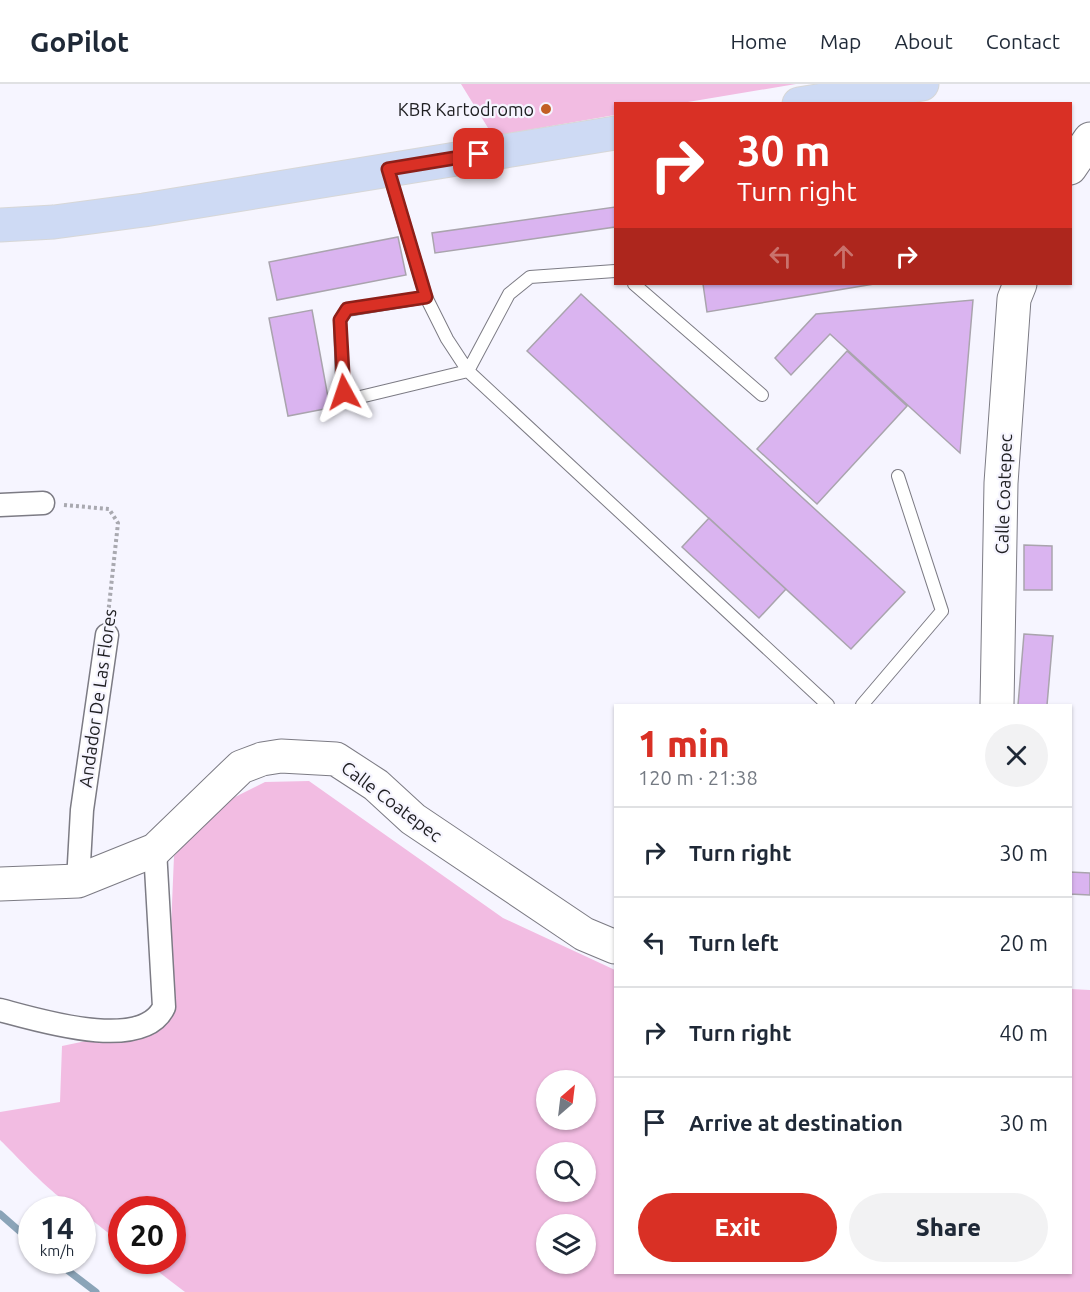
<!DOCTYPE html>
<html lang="en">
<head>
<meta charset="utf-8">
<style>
  :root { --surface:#fff; --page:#f2f2f3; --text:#1f2937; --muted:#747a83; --line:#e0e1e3; --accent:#d93025 }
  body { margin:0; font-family:Ubuntu,sans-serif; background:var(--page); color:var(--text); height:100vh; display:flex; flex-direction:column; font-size:22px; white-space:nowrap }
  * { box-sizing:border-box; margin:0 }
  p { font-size:20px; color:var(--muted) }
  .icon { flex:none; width:33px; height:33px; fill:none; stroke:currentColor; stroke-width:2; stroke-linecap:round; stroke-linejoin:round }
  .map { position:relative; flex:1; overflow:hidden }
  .side { position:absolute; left:614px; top:620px; width:458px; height:570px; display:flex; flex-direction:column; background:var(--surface); border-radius:0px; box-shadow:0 2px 4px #0004 }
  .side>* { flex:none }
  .banner { position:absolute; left:614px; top:18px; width:458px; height:183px; border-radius:0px; box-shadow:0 2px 4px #0004; background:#d93025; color:#fff; overflow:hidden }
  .needle { width:39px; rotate:28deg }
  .tools { position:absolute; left:536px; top:986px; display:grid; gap:12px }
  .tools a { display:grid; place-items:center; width:60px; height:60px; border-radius:50%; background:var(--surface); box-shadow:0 2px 4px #0004; font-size:30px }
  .speed { position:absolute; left:18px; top:1112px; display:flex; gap:12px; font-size:30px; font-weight:700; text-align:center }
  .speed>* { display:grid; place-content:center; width:78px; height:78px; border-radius:50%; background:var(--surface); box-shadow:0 2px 4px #0004; line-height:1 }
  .speed small { font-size:15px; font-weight:400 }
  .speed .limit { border:9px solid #d22; background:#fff; color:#111 }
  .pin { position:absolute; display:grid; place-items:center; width:51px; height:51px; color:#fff; margin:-26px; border-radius:12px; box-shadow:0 3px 9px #0006 }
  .me { position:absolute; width:66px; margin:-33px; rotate:355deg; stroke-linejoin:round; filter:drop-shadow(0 0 4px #0008) }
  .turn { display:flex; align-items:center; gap:21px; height:126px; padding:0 24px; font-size:27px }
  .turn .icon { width:78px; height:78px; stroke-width:2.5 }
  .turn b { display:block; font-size:42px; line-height:51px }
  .lanes { display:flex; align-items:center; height:57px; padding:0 24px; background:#0003; justify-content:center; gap:30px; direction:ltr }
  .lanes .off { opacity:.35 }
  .round { display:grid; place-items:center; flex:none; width:63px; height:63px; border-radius:32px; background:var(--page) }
  .overview { display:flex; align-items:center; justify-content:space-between; height:102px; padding:0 24px }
  h1 { font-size:36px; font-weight:800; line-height:45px; color:var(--accent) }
  .cta { display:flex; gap:12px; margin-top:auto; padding:12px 24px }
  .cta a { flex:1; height:69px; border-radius:36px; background:var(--accent); color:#fff; font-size:24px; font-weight:800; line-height:69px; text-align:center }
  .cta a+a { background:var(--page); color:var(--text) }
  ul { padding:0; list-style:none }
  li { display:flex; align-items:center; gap:18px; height:90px; padding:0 24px; border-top:2px solid var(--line) }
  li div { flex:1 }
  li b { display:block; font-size:22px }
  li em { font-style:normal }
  header { display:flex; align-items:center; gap:36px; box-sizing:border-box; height:84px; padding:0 30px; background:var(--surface); border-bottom:2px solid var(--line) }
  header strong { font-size:28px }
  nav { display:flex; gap:33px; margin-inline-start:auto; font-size:21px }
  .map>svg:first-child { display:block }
</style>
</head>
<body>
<header>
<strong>GoPilot</strong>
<nav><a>Home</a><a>Map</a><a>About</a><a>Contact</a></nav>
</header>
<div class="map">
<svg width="1090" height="1208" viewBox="0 0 1090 1208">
  <rect width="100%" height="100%" fill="#f6f5ff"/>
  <path fill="#f2bce2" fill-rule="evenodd" d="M461 0H796L682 19 615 20V31L493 52Z
    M309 697 503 834 615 886V1188H1070V905L1090 906V1208H185L143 1176H172V1125H122L121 1159 83 1129 82 1125C64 1125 15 1070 0 1056V1028L60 1018 62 962 167 940 174 772 221 720 265 698ZM546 996H585V1035H546ZM546 1068H585V1107H546ZM546 1140H585V1179H546Z"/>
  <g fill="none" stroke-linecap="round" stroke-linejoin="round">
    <path stroke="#8ba4b8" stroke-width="7" d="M0 1130 32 1158
      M54 1176 96 1208"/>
  </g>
  <path fill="#dab4f0" stroke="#a9a4ad" stroke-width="1.5" d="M615 123V143L435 169 432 149Z
    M398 153 406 191 277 216 269 178Z
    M703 200H874L707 228Z
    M581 210 905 508 851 565 527 267Z
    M973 216 960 369 830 250 791 291 775 274 816 230Z
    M312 226 330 324 288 332 269 234Z
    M847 267 907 322 817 420 757 365Z
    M709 434 786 505 759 534 682 463Z
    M1024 461 1052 462V506H1024Z
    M1024 550 1053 552 1047 621H1018Z
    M1070 788 1090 789V811L1070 810Z"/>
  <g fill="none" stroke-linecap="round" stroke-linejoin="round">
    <defs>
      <path id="service" d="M389 89 426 213 447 255 468 287 828 621
        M634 200 762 311
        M426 213 347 226 340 236 342 301C344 310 347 312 356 314L468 287 509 210 530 193 615 187
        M862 621 942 527 898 392"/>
      <path id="minor" d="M0 421 43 419
        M78 797 82 726 107 551
        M0 926C38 936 143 969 164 923L155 766"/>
      <path id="secondary" d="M1070 84 1090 55
        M997 621 1001 399 1014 215 1020 200
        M0 800 78 797 155 766 241 683 262 675 281 672 336 675 376 701 413 735 584 850 615 863"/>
      <path id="primary" d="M799 20 922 0
        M0 141 54 138 144 126 615 49"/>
    </defs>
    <use href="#service" stroke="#7c7b84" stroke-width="14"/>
    <use href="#minor" stroke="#7c7b84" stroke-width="25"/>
    <use href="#secondary" stroke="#7c7b84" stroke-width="35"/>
    <use href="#primary" stroke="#d7d7d7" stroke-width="35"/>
    <path stroke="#a9a9b0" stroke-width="4" stroke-dasharray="3 3" stroke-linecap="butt" d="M64 421 109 425 118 439 108 531"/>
    <use href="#service" stroke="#fff" stroke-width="12"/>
    <use href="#minor" stroke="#fff" stroke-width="22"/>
    <use href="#secondary" stroke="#fff" stroke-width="33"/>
    <use href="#primary" stroke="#cedaf4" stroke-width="33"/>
  </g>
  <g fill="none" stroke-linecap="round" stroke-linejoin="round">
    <defs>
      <path id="route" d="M344 308 340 236 347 225 426 213 388 85 479 70"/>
    </defs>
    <use href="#route" stroke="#8d1f18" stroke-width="15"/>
    <use href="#route" stroke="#d93025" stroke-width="10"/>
  </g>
  <circle fill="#c25f25" stroke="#f6f5ff" stroke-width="2" cx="546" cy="25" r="6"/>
  <g text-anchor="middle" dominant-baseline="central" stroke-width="4.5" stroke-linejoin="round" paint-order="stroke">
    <g font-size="18" fill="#1f1f22" stroke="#f6f5ff" text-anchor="end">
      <text x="534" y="25">KBR Kartodromo</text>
    </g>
    <g font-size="18" fill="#1f1f22" stroke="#f6f5ff">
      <text transform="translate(1003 410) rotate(-88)">Calle Coatepec</text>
      <text transform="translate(97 614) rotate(-82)">Andador De Las Flores</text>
      <text transform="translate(392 717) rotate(37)">Calle Coatepec</text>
    </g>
  </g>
</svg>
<div class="tools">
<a><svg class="needle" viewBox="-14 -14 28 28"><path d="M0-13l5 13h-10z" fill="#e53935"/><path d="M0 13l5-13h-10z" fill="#747a83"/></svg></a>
<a><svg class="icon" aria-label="search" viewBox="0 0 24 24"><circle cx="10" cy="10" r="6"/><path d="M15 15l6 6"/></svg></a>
<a><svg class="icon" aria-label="layers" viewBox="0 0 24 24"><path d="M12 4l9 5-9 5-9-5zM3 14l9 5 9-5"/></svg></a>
</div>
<div class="speed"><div>14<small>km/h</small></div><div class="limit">20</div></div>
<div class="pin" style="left:479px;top:70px;background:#d93025"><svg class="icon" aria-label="arrive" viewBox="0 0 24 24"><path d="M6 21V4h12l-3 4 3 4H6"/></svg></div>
<svg class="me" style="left:344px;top:308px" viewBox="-20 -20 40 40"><path d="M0-17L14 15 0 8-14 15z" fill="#d93025" stroke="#fff" stroke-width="4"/></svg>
<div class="banner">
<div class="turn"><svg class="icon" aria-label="right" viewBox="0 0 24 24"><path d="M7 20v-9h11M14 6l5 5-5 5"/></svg><div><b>30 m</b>Turn right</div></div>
<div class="lanes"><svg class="icon off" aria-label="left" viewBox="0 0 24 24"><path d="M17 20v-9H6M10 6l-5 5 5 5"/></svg><svg class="icon off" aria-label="ahead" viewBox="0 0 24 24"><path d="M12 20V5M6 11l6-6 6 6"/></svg><svg class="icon" aria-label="right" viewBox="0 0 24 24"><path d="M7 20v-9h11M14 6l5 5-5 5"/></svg></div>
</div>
<section class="side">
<div class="overview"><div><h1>1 min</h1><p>120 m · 21:38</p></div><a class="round"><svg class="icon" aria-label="close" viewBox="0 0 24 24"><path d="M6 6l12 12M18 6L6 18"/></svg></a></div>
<ul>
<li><svg class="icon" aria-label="right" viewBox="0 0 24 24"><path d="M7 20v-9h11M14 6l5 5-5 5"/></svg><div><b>Turn right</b></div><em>30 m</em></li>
<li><svg class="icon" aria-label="left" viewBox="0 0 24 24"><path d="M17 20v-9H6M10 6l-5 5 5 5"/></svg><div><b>Turn left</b></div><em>20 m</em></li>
<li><svg class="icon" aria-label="right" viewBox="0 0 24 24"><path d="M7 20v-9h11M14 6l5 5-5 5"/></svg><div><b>Turn right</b></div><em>40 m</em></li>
<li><svg class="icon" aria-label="arrive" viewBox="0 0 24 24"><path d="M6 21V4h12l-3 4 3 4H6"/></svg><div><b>Arrive at destination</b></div><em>30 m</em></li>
</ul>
<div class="cta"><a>Exit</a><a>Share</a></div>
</section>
</div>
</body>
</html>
